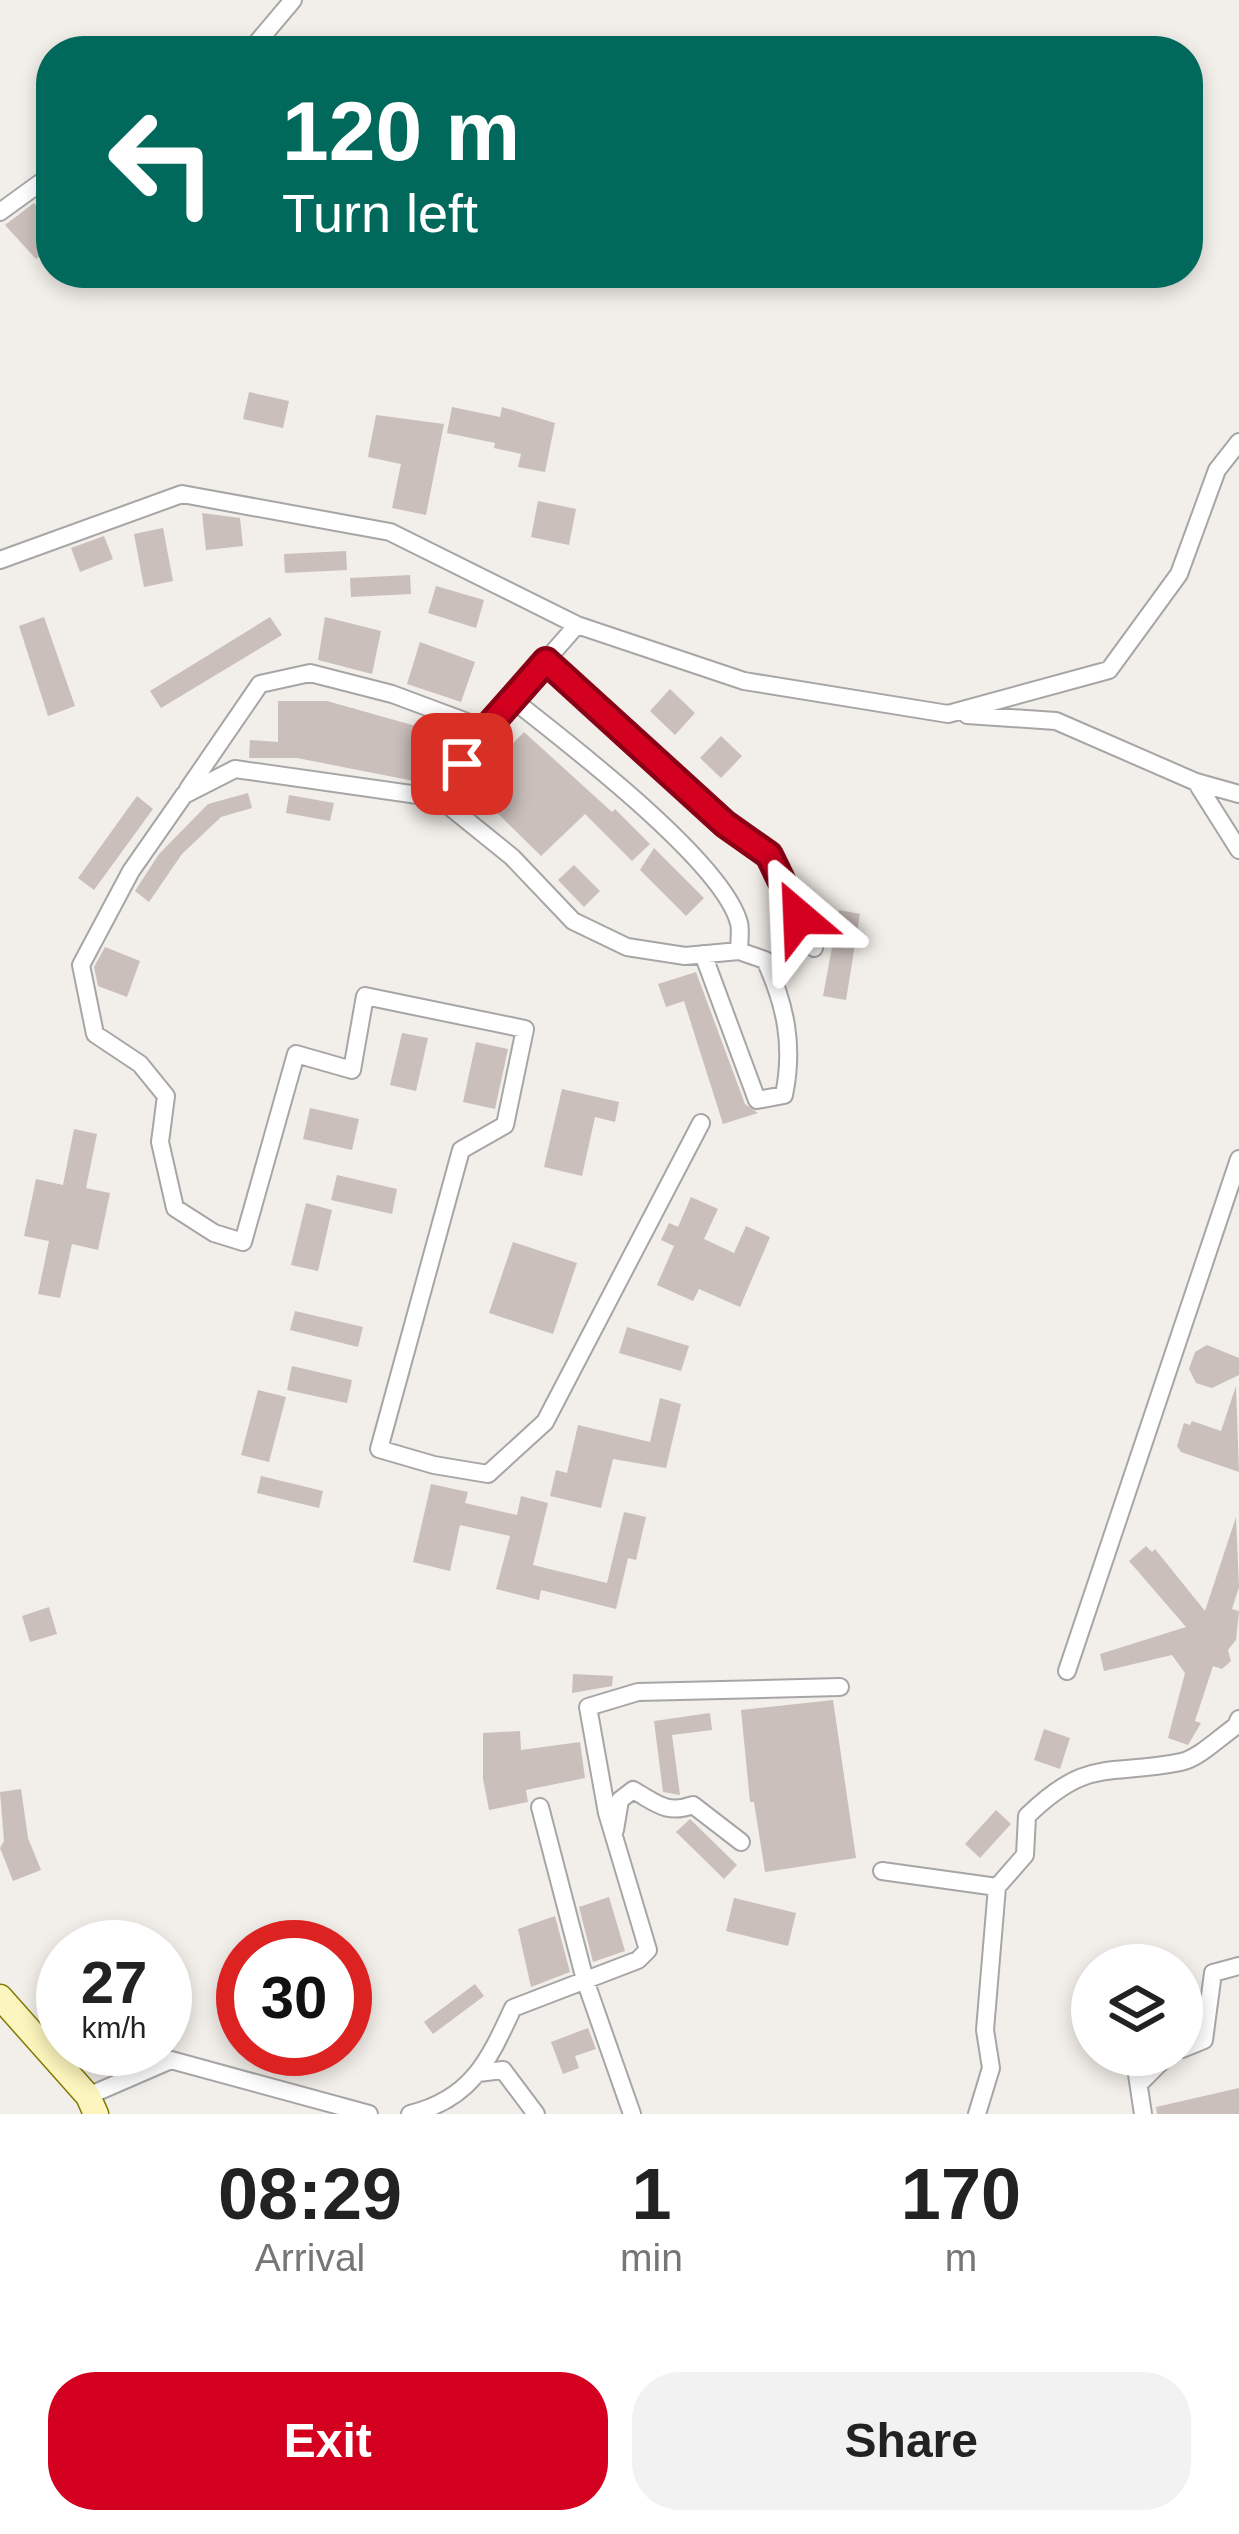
<!DOCTYPE html>
<html lang="en">
<head>
<meta charset="utf-8">
<style>
  :root { --surface:#fff; --page:#f2f2f2; --text:#222; --muted:#767676; --accent:#d40020 }
  body { margin:0; font-family:Arial,sans-serif; background:var(--page); color:var(--text); height:100vh; display:flex; flex-direction:column; font-size:45px; white-space:nowrap }
  * { box-sizing:border-box; margin:0 }
  p { font-size:39px; color:var(--muted) }
  .icon { flex:none; width:66px; height:66px; fill:none; stroke:currentColor; stroke-width:2; stroke-linecap:round; stroke-linejoin:round }
  .map { position:relative; height:2114px; overflow:hidden }
  .panel { display:flex; flex-direction:column; background:var(--surface); flex:1 }
  .panel>* { flex:none }
  .hud { position:absolute; left:36px; top:36px; width:1167px; height:252px; border-radius:48px; box-shadow:0 6px 18px #0003; background:#00695c; color:#fff; overflow:hidden }
  .buttons { position:absolute; left:1071px; top:1944px; display:grid; gap:24px }
  .buttons a { display:grid; place-items:center; width:132px; height:132px; border-radius:50%; background:var(--surface); box-shadow:0 6px 18px #0003; font-size:60px }
  .speed { position:absolute; left:36px; top:1920px; display:flex; gap:24px; font-size:60px; font-weight:700; text-align:center }
  .speed>* { display:grid; place-content:center; width:156px; height:156px; border-radius:50%; background:var(--surface); box-shadow:0 6px 18px #0003; line-height:1 }
  .speed small { font-size:30px; font-weight:400 }
  .speed .limit { border:18px solid #d22; background:#fff; color:#111 }
  .pin { position:absolute; display:grid; place-items:center; width:102px; height:102px; color:#fff; margin:-51px; border-radius:24px; box-shadow:0 6px 18px #0006 }
  .me { position:absolute; width:132px; margin:-66px; rotate:334deg; stroke-linejoin:round; filter:drop-shadow(0 0 9px #0008) }
  .turn { display:flex; align-items:center; gap:42px; height:252px; padding:0 48px; font-size:54px }
  .turn .icon { width:156px; height:156px; stroke-width:2.5 }
  .turn b { display:block; font-size:84px; line-height:102px }
  .eta { display:flex; justify-content:space-evenly; align-items:center; height:204px; text-align:center }
  .eta b { font-size:72px; font-weight:800; line-height:84px }
  .action { display:flex; gap:24px; margin-top:auto; padding:24px 48px }
  .action a { flex:1; height:138px; border-radius:48px; background:var(--accent); color:#fff; font-size:48px; font-weight:800; line-height:138px; text-align:center }
  .action a+a { background:var(--page); color:var(--text) }
  .map>svg:first-child { display:block }
</style>
</head>
<body>
<div class="map">
<svg width="1239" height="2114" viewBox="0 0 1239 2114">
  <rect width="100%" height="100%" fill="#f2eee9"/>
  <path fill="#cabfbb" d="M34 203 51 222V246L36 259 5 225Z
    M249 392 289 401 283 428 243 419Z
    M452 407 500 417 502 407 555 423 545 472 518 467 521 454 494 448 495 443 447 433Z
    M376 415 444 424 426 515 392 508 401 464 368 457Z
    M538 501 576 509 569 545 531 537Z
    M202 513 240 518 243 546 206 550Z
    M163 528 173 581 144 587 134 534Z
    M104 536 113 559 80 572 71 548Z
    M346 551 347 570 285 573 284 554Z
    M410 575 411 594 351 597 350 578Z
    M436 586 484 600 476 628 428 613Z
    M44 617 75 706 48 716 19 626Z
    M270 617 282 635 161 708 150 691Z
    M325 617 381 631 372 674 318 660Z
    M420 642 475 662 461 702 407 684Z
    M670 689 695 713 675 735 650 711Z
    M278 701H327L437 732 419 782 297 758H249L250 740 278 742Z
    M524 732 612 812 615 809 650 844 632 861 585 814 541 856 471 787Z
    M721 736 742 756 721 778 700 758Z
    M248 793 252 808 221 817 182 854 149 902 135 891 159 854 208 804Z
    M289 795 334 803 330 821 286 813Z
    M137 796 153 809 94 890 78 878Z
    M654 848 704 898 686 916 640 870Z
    M574 865 600 891 584 907 558 880Z
    M839 910 860 914 846 1000 823 996Z
    M105 947 140 961 127 997 98 986 94 967Z
    M696 972 745 1104 758 1113 723 1124 684 1001 666 1007 658 984Z
    M402 1033 428 1038 416 1091 390 1085Z
    M476 1042 508 1049 495 1109 463 1102Z
    M562 1089 619 1102 615 1122 595 1117 582 1176 544 1167Z
    M310 1108 359 1119 352 1150 303 1139Z
    M74 1129 97 1134 86 1188 110 1193 98 1250 72 1244 60 1298 38 1294 49 1241 24 1236 36 1179 63 1185Z
    M337 1175 397 1189 392 1214 331 1200Z
    M691 1197 718 1209 704 1239 734 1253 746 1226 770 1237 740 1307 699 1289 693 1301 657 1285 674 1246 661 1240 669 1223 678 1227Z
    M306 1203 332 1210 318 1271 291 1265Z
    M513 1242 577 1263 553 1334 489 1313Z
    M295 1311 363 1327 358 1347 290 1330Z
    M627 1327 689 1346 681 1371 619 1353Z
    M1207 1345 1239 1358V1375L1212 1388 1196 1383 1189 1369 1195 1352Z
    M292 1366 352 1380 347 1403 287 1390Z
    M1236 1386 1239 1472 1181 1452 1177 1446 1184 1423 1190 1425 1192 1421 1221 1431Z
    M258 1390 286 1397 269 1462 241 1455Z
    M660 1398 681 1404 666 1468 613 1459 601 1508 550 1496 556 1470 567 1473 578 1425 650 1442Z
    M261 1476 323 1491 319 1508 257 1493Z
    M431 1484 468 1492 465 1503 517 1515 521 1496 548 1503 533 1565 607 1583 624 1512 646 1517 636 1560 628 1558 616 1609 541 1590 539 1600 496 1589 510 1536 460 1525 450 1571 413 1562Z
    M1236 1517 1239 1587 1232 1609 1239 1611 1236 1640 1228 1650 1231 1661 1222 1669 1213 1666 1195 1721 1201 1723 1188 1745 1168 1738 1185 1673 1172 1655 1104 1671 1100 1654 1186 1627 1129 1561 1146 1546 1152 1552 1155 1549 1205 1611Z
    M49 1607 57 1634 30 1642 22 1616Z
    M573 1674 613 1676 612 1686 572 1693Z
    M833 1700 856 1858 765 1872 754 1802H750L741 1710Z
    M710 1713 712 1730 672 1735 680 1795 663 1792 654 1721Z
    M1044 1729 1070 1738 1060 1769 1034 1760Z
    M520 1731 521 1750 580 1742 585 1778 526 1790 528 1802 489 1810 483 1779V1733Z
    M21 1789 28 1838 41 1870 13 1881 0 1848 4 1841 0 1792Z
    M996 1810 1011 1824 980 1858 965 1844Z
    M690 1819 737 1865 724 1879 676 1832Z
    M609 1897 625 1951 593 1962 579 1907Z
    M734 1898 796 1913 788 1946 726 1931Z
    M555 1916 570 1972 531 1987 518 1929Z
    M475 1984 484 1996 433 2034 424 2022Z
    M588 2028 596 2049 575 2056 579 2068 563 2074 551 2042Z
    M1239 2088V2114H1157L1156 2107Z"/>
  <g fill="none" stroke-linecap="round" stroke-linejoin="round">
    <defs>
      <path id="street" d="M250 51 293 0
        M0 212 51 175
        M0 560 182 494 390 532 577 625 744 681 948 714 1109 670 1179 574 1217 470 1239 442
        M546 661 725 823 769 855 814 948
        M512 699C565 741 723 861 739 923 741 931 739 943 739 951
        M967 715 1056 721 1196 782 1239 850
        M1196 782 1239 794
        M188 789 260 684 310 673 392 694 486 729
        M439 798 486 729 577 625
        M701 1123 545 1422 488 1474 434 1465 379 1449 461 1150 505 1125 525 1029 365 996 352 1070 296 1054 243 1242 214 1233 175 1208 160 1142 166 1096 140 1064 95 1034 81 965 131 871 184 795 235 769 439 798 512 857 573 921 627 947 685 956 739 951 765 960C786 1006 794 1046 784 1095L757 1100 703 954
        M1067 1671 1239 1159
        M540 1807 585 1980 632 2114
        M615 1830 620 1800 633 1790C655 1802 666 1815 693 1805L741 1842
        M882 1871 997 1887 1025 1855 1027 1816C1089 1756 1107 1777 1181 1762 1199 1758 1220 1737 1236 1726L1239 1719
        M1120 1960 1121 1965
        M1182 2049 1204 2040 1213 1973 1239 1966
        M1134 2055 1143 2114
        M478 2073 503 2070 536 2114
        M1139 2084 1168 2055
        M88 2096 171 2060 369 2114
        M410 2114C471 2099 488 2062 513 2008L638 1960 648 1950 607 1813 588 1707 638 1692 840 1687
        M977 2114 991 2068 985 2030 997 1887"/>
      <path id="secondary" d="M0 1997 88 2096 96 2114"/>
    </defs>
    <use href="#street" stroke="#a6a6a6" stroke-width="20"/>
    <use href="#secondary" stroke="#817b01" stroke-width="27"/>
    <use href="#street" stroke="#fff" stroke-width="16"/>
    <use href="#secondary" stroke="#fcf5bd" stroke-width="24"/>
  </g>
  <g fill="none" stroke-linecap="round" stroke-linejoin="round">
    <defs>
      <path id="route" d="M462 764 486 729 546 661 725 824 769 855 799 917"/>
    </defs>
    <use href="#route" stroke="#8a0015" stroke-width="30"/>
    <use href="#route" stroke="#d40020" stroke-width="21"/>
  </g>
</svg>
<div class="buttons">
<a><svg class="icon" aria-label="layers" viewBox="0 0 24 24"><path d="M12 4l9 5-9 5-9-5zM3 14l9 5 9-5"/></svg></a>
</div>
<div class="speed"><div>27<small>km/h</small></div><div class="limit">30</div></div>
<div class="pin" style="left:462px;top:764px;background:#d93025"><svg class="icon" aria-label="arrive" viewBox="0 0 24 24"><path d="M6 21V4h12l-3 4 3 4H6"/></svg></div>
<svg class="me" style="left:799px;top:917px" viewBox="-20 -20 40 40"><path d="M0-17L14 15 0 8-14 15z" fill="#d40020" stroke="#fff" stroke-width="4"/></svg>
<div class="hud">
<div class="turn"><svg class="icon" aria-label="left" viewBox="0 0 24 24"><path d="M17 20v-9H6M10 6l-5 5 5 5"/></svg><div><b>120 m</b>Turn left</div></div>
</div>
</div>
<section class="panel">
<div class="eta">
<div><b>08:29</b><p>Arrival</p></div>
<div><b>1</b><p>min</p></div>
<div><b>170</b><p>m</p></div>
</div>
<div class="action"><a>Exit</a><a>Share</a></div>
</section>
</body>
</html>
